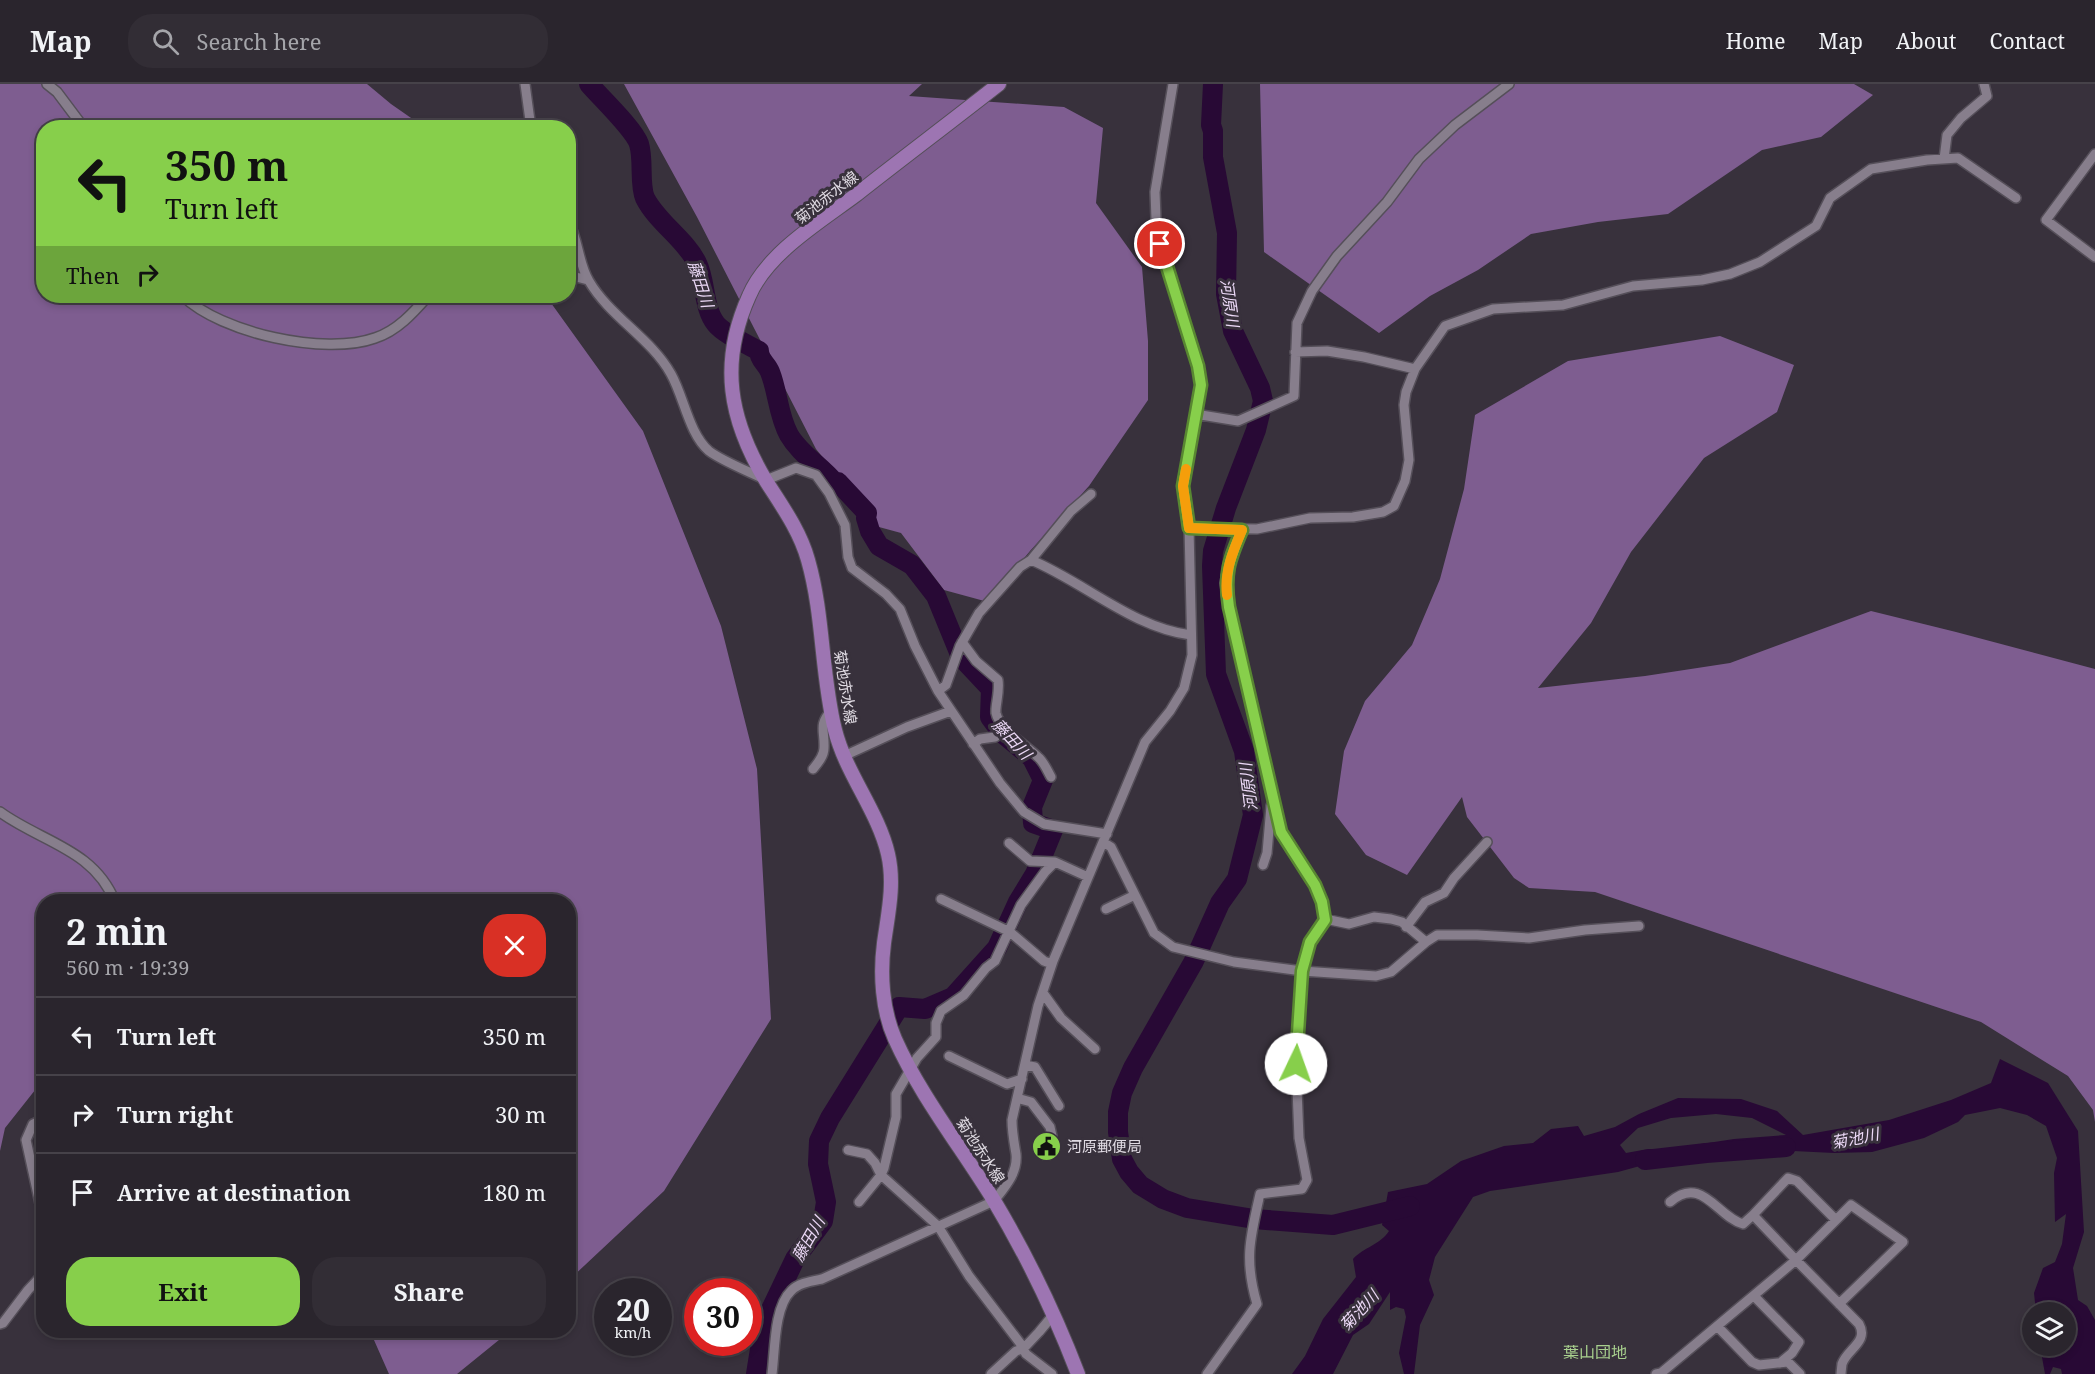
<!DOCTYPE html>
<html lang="en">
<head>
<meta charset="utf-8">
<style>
  :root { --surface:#2a252d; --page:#322d35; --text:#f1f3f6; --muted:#a5a5aa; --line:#464249; --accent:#87cf4b }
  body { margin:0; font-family:"Noto Serif","Noto Sans JP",serif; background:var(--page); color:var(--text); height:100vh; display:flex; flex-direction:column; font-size:22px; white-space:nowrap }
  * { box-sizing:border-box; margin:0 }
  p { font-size:20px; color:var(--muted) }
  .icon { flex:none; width:33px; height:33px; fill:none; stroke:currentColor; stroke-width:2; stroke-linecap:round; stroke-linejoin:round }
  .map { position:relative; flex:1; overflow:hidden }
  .sheet { position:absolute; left:36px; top:810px; width:540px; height:444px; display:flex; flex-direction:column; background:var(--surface); border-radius:24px; box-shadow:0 3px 9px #0003,0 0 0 2px var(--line) }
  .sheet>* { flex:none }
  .guide { position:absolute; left:36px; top:36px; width:540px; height:183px; border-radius:24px; box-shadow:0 3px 9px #0003,0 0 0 2px var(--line); background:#87cf4b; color:#111; overflow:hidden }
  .fabs { position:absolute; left:2022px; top:1218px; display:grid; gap:12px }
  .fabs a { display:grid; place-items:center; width:54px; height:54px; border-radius:50%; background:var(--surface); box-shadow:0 3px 9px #0003,0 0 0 2px var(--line); font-size:30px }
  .speed { position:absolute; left:594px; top:1194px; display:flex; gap:12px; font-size:30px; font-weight:700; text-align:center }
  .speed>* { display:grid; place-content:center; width:78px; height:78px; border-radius:50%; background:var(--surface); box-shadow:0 3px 9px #0003,0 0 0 2px var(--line); line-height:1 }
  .speed small { font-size:15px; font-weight:400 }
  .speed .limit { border:9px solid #d22; background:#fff; color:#111 }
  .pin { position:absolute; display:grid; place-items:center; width:51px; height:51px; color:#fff; margin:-26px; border:3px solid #fff; border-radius:50%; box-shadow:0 2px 6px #0007 }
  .me { position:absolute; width:66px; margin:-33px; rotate:3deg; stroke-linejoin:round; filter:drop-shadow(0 0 4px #0008) }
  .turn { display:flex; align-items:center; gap:21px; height:126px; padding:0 30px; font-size:27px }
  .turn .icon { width:78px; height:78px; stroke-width:2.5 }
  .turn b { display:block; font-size:42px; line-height:51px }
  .then { display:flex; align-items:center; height:57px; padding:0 30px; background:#0003; gap:12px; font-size:22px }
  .round { display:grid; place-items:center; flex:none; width:63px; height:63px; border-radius:24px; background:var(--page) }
  .headline { display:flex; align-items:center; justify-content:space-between; height:102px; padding:0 30px }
  h1 { font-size:36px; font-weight:700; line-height:45px }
  .button { display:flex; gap:12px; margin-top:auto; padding:12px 30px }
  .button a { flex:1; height:69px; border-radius:24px; background:var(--accent); color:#111; font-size:24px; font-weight:700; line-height:69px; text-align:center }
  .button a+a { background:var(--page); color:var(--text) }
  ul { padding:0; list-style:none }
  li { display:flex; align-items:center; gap:18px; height:78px; padding:0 30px; border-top:2px solid var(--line) }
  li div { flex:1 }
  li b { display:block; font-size:22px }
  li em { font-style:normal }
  header { display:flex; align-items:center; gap:36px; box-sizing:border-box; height:84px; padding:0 30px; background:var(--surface); border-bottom:2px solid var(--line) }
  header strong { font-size:28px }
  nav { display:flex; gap:33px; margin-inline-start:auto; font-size:21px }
  .search { width:420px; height:54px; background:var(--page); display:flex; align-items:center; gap:15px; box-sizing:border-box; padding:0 21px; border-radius:24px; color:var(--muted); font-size:22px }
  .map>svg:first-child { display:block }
</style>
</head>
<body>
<header>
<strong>Map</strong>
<div class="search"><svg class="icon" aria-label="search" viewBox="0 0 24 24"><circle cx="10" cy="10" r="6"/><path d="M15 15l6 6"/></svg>Search here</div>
<nav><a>Home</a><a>Map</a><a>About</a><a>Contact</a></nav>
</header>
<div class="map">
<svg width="2095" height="1290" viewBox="0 0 2095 1290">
  <rect width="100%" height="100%" fill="#38313c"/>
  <path fill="#7e5d90" d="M0 0H367L391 20 424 43 44 44V212H546L643 347 721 542 757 685 771 935 664 1107 569 1196 568 818H44L43 996 5 1044 0 1067Z
    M624 0H922L909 12 1064 23 1103 44 1096 119 1142 183 1148 257V316L1089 402 1030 467 988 518 944 506 901 449 879 443 816 365 697 133Z
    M1260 0H1854L1873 11 1821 53 1762 66 1668 130 1598 138 1531 150 1478 186 1430 212 1379 249 1264 168Z
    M1720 252 1794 281 1777 328 1704 374 1631 468 1591 539 1538 604 1645 592 1730 579 1871 527 1956 548 2095 585V1038L2093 1026 2068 992 1981 938 1595 808 1529 804 1514 794 1467 733 1462 713 1407 791 1366 771 1335 730 1344 667 1365 617 1412 561 1440 495 1464 405 1475 331 1568 277Z
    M370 1247H510L457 1290H389Z"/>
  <path fill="#280935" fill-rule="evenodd" d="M2000 975 2048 999 2078 1047 2084 1148 2073 1184 2078 1216 2087 1222 2095 1236V1290H2062L2061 1285 2053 1283 2050 1290H2045L2040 1262H2066V1228H2036L2034 1209 2043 1184 2055 1178 2062 1160 2066 1130 2055 1138 2054 1089 2057 1074 2046 1042 2027 1031 2000 1024 1965 1031 1958 1038 1924 1054 1872 1068 1834 1069 1709 1063 1618 1088 1490 1107 1473 1113 1435 1173 1429 1196 1434 1211 1420 1241 1414 1290H1404L1399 1269 1406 1233 1404 1225 1396 1223 1390 1226V1208L1369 1240 1353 1251 1333 1290H1292L1305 1272 1323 1235 1356 1193 1353 1175C1364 1163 1380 1161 1389 1147L1382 1141 1388 1108 1427 1100 1461 1077 1504 1062 1533 1059 1551 1045 1578 1042 1584 1052 1615 1043 1639 1030 1678 1014 1741 1015 1777 1027 1803 1051 1889 1036 1951 1016 1991 999ZM1716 1030 1752 1034 1786 1051 1734 1055 1668 1065H1648L1626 1069 1620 1061 1638 1044 1671 1034Z"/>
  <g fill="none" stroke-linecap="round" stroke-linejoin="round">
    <path stroke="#280935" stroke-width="20" d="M589 0C601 14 634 45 639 60 644 76 639 100 645 114 657 138 686 156 697 179 706 197 703 224 716 240 724 250 747 260 759 267 759 276 767 280 770 288 778 308 778 331 789 351 800 370 821 382 835 399L838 398 867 429 866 434 870 447 879 462 912 481 936 512 961 573 991 605 990 633 1001 648 1032 674 1043 696 1032 723 1033 739 1053 746 1035 790 1018 818 997 864 953 913 925 925 899 923 830 1034 819 1057 818 1080 826 1118 823 1137 795 1175 764 1240 756 1290
      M1213 0 1211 41 1213 47V73L1227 149 1226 210 1233 247 1260 304 1263 317 1256 346 1226 424 1213 467 1212 482 1216 590 1244 667 1253 731 1237 795 1220 819 1194 877 1133 984 1122 1009 1118 1028V1048L1122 1075 1129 1088 1140 1101 1163 1115 1187 1124 1254 1135 1333 1141 1410 1122
      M1645 1076 1706 1069 1786 1063"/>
    <defs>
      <path id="street" d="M47 0 57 8 84 44
        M525 0 531 44
        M2095 70 2046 136 2095 173
        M1944 75 1947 51 1961 34 1987 12 1984 0
        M568 137C579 156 578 179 589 197 610 233 651 254 671 290 684 313 689 350 709 367 722 377 750 388 766 396L796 384 816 391 829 409 845 441 848 473 852 484 886 510 900 525 915 562 938 607 1000 699 1024 728 1044 740 1107 750
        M568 191 588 196
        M183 212C221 249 325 272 375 254 397 247 413 229 428 212
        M1295 268 1327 267 1364 273 1415 285
        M1195 330 1238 337 1294 312 1297 239 1312 207 1337 172 1387 118 1419 75 1455 41 1509 0
        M1189 444 1257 445 1310 434 1353 433 1383 428 1394 422 1405 397 1409 376 1404 321 1406 308 1415 285 1445 242 1493 225 1563 221 1633 202 1702 196 1730 190 1760 178 1816 142 1830 114 1871 85 1927 76 1958 74 2016 114
        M1031 476C1084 498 1133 544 1191 551
        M962 558 976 577 998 596C1000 608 995 622 996 629 999 645 1027 662 1038 673 1044 678 1047 686 1051 693
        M938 607 946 601 960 562 979 529 1020 483 1031 476 1071 427 1091 410
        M973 660 980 655 995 653 1007 645
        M844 672 907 643 951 627
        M813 685C818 679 824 672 824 664 825 647 818 641 831 627
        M0 728C41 758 94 765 115 818
        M1103 758 1111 763 1154 849 1173 863 1234 878 1302 887 1376 892 1391 888 1426 858 1437 851H1477L1529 854 1585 846 1639 842
        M1009 759 1030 777 1055 778
        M1263 781 1267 769 1271 722 1273 718
        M941 815 1010 848 1044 877 1052 880
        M1106 825 1135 811
        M1325 835 1349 840 1374 833 1391 835 1402 838 1426 858
        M1406 843 1425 818 1444 809 1454 794 1487 758
        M1043 909 1061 934 1095 965
        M949 972 1007 1000 1022 995
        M1025 981 1035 983 1059 1022
        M1017 1014 1031 1018 1050 1043 1052 1052
        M44 1035 33 1040 26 1056 44 1138
        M848 1066 867 1070 875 1079 881 1091 938 1142 969 1192 1020 1259 1026 1270 1052 1290
        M859 1118 881 1091 884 1084 896 1033V1010L917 974 936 953V939L941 927 964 911 986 884 995 877 1021 821 1045 788 1055 778 1088 793
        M1670 1118C1702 1090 1717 1133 1743 1140L1753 1131 1796 1176 1851 1121 1903 1158 1839 1220
        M1753 1131 1788 1094 1797 1097 1836 1136
        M1754 1212 1799 1258 1792 1269 1780 1279
        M0 1240 3 1239 28 1206 44 1189
        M1717 1242 1752 1278 1759 1281 1788 1278 1800 1290
        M772 1290C775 1267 774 1223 791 1207 798 1199 812 1197 822 1195L994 1117C1005 1103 1018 1089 1016 1070 1014 1058 1012 1048 1012 1036L1038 922 1053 877 1145 658 1170 627 1184 604 1192 571 1189 444 1183 402 1201 301 1198 282 1160 160 1156 135 1155 108 1173 0
        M991 1290 1016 1267 1023 1265 1039 1248 1054 1230
        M1207 1290 1257 1220C1244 1176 1250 1154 1260 1110L1302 1105 1307 1096 1299 1054 1296 980 1302 887 1310 858 1325 835 1322 818 1315 801 1281 748 1229 523 1225 499 1231 470 1242 446
        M1656 1290 1661 1289 1796 1176 1859 1240C1869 1258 1847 1265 1842 1280 1842 1280 1841 1289 1841 1290"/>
      <path id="primary" d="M999 0C952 37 904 73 857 110 821 137 767 169 749 212 719 279 729 335 766 397 782 422 800 447 808 476 824 532 821 590 835 646 846 690 878 727 888 770 895 800 888 830 884 859 880 890 882 926 895 955 920 1011 961 1063 993 1115 1026 1170 1055 1230 1078 1290"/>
    </defs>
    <use href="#street" stroke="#554f59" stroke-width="12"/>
    <use href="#primary" stroke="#554f59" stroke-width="16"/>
    <use href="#street" stroke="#877e8c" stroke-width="9"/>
    <use href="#primary" stroke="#9d75b2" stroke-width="14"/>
  </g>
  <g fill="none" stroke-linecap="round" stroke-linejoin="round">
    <defs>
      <path id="route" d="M1160 160 1198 282 1201 301 1183 402 1189 444 1242 446C1229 476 1224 490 1229 523L1281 748 1315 801 1322 818 1325 836 1310 858 1302 887 1296 980"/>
    </defs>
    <use href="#route" stroke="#588731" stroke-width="15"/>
    <use href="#route" stroke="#87cf4b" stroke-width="10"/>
    <path stroke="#f59e0b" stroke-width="10" d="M1186 385 1183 402 1189 444 1242 446C1233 467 1224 488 1227 511"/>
  </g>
  <defs>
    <symbol id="civic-disc" viewBox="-11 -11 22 22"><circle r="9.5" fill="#87cf4b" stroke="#38313c"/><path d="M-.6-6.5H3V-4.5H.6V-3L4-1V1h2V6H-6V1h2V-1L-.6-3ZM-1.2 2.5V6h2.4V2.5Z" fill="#111"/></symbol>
  </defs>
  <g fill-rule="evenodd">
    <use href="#civic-disc" x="1030" y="1046" width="33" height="33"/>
  </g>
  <g text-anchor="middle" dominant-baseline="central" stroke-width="6" stroke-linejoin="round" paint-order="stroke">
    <g font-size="15" fill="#e0dbe3" stroke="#38313c">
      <text transform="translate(826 113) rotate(-38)">菊池赤水線</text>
      <text transform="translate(846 603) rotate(81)">菊池赤水線</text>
      <text transform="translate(981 1066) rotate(57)">菊池赤水線</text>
    </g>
    <g font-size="15" fill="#e0dbe3" stroke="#38313c" text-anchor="start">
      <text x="1067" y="1062">河原郵便局</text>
    </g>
    <g font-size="16" font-style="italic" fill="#ecd9f7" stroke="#38313c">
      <text transform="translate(701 200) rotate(72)">藤田川</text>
      <text transform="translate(1230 219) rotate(82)">河原川</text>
      <text transform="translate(1012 655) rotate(47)">藤田川</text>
      <text transform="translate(1248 703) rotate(-97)">河原川</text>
      <text transform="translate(1855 1054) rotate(-11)">菊池川</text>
      <text transform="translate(808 1155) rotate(-60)">藤田川</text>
      <text transform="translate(1359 1226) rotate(-47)">菊池川</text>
    </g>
    <g font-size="16" fill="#a8d08e" stroke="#38313c">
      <text x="1595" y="1268">葉山団地</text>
    </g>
  </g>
</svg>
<div class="fabs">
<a><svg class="icon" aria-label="layers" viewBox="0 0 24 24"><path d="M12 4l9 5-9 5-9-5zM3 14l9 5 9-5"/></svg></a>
</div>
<div class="speed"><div>20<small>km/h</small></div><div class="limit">30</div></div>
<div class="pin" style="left:1160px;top:160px;background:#d93025"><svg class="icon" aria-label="arrive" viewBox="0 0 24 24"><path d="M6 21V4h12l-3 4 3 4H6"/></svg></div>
<svg class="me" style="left:1296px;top:980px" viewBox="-20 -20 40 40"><circle r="19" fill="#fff"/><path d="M0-13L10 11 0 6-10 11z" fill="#87cf4b"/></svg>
<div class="guide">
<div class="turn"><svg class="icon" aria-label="left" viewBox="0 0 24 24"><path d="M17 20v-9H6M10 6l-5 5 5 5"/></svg><div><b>350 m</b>Turn left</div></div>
<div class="then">Then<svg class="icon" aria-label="right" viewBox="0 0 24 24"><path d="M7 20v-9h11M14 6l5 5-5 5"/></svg></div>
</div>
<section class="sheet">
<div class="headline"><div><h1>2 min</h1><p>560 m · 19:39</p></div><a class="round" style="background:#d93025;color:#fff"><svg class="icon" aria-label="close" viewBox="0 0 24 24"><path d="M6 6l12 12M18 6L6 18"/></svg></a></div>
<ul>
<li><svg class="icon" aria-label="left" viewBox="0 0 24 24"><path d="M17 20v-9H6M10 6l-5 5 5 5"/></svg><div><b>Turn left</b></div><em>350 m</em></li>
<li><svg class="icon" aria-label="right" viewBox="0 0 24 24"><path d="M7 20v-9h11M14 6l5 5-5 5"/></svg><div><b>Turn right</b></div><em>30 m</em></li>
<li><svg class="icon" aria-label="arrive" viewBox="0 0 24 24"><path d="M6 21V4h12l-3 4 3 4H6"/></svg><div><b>Arrive at destination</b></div><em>180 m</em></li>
</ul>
<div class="button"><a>Exit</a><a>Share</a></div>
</section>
</div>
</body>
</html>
